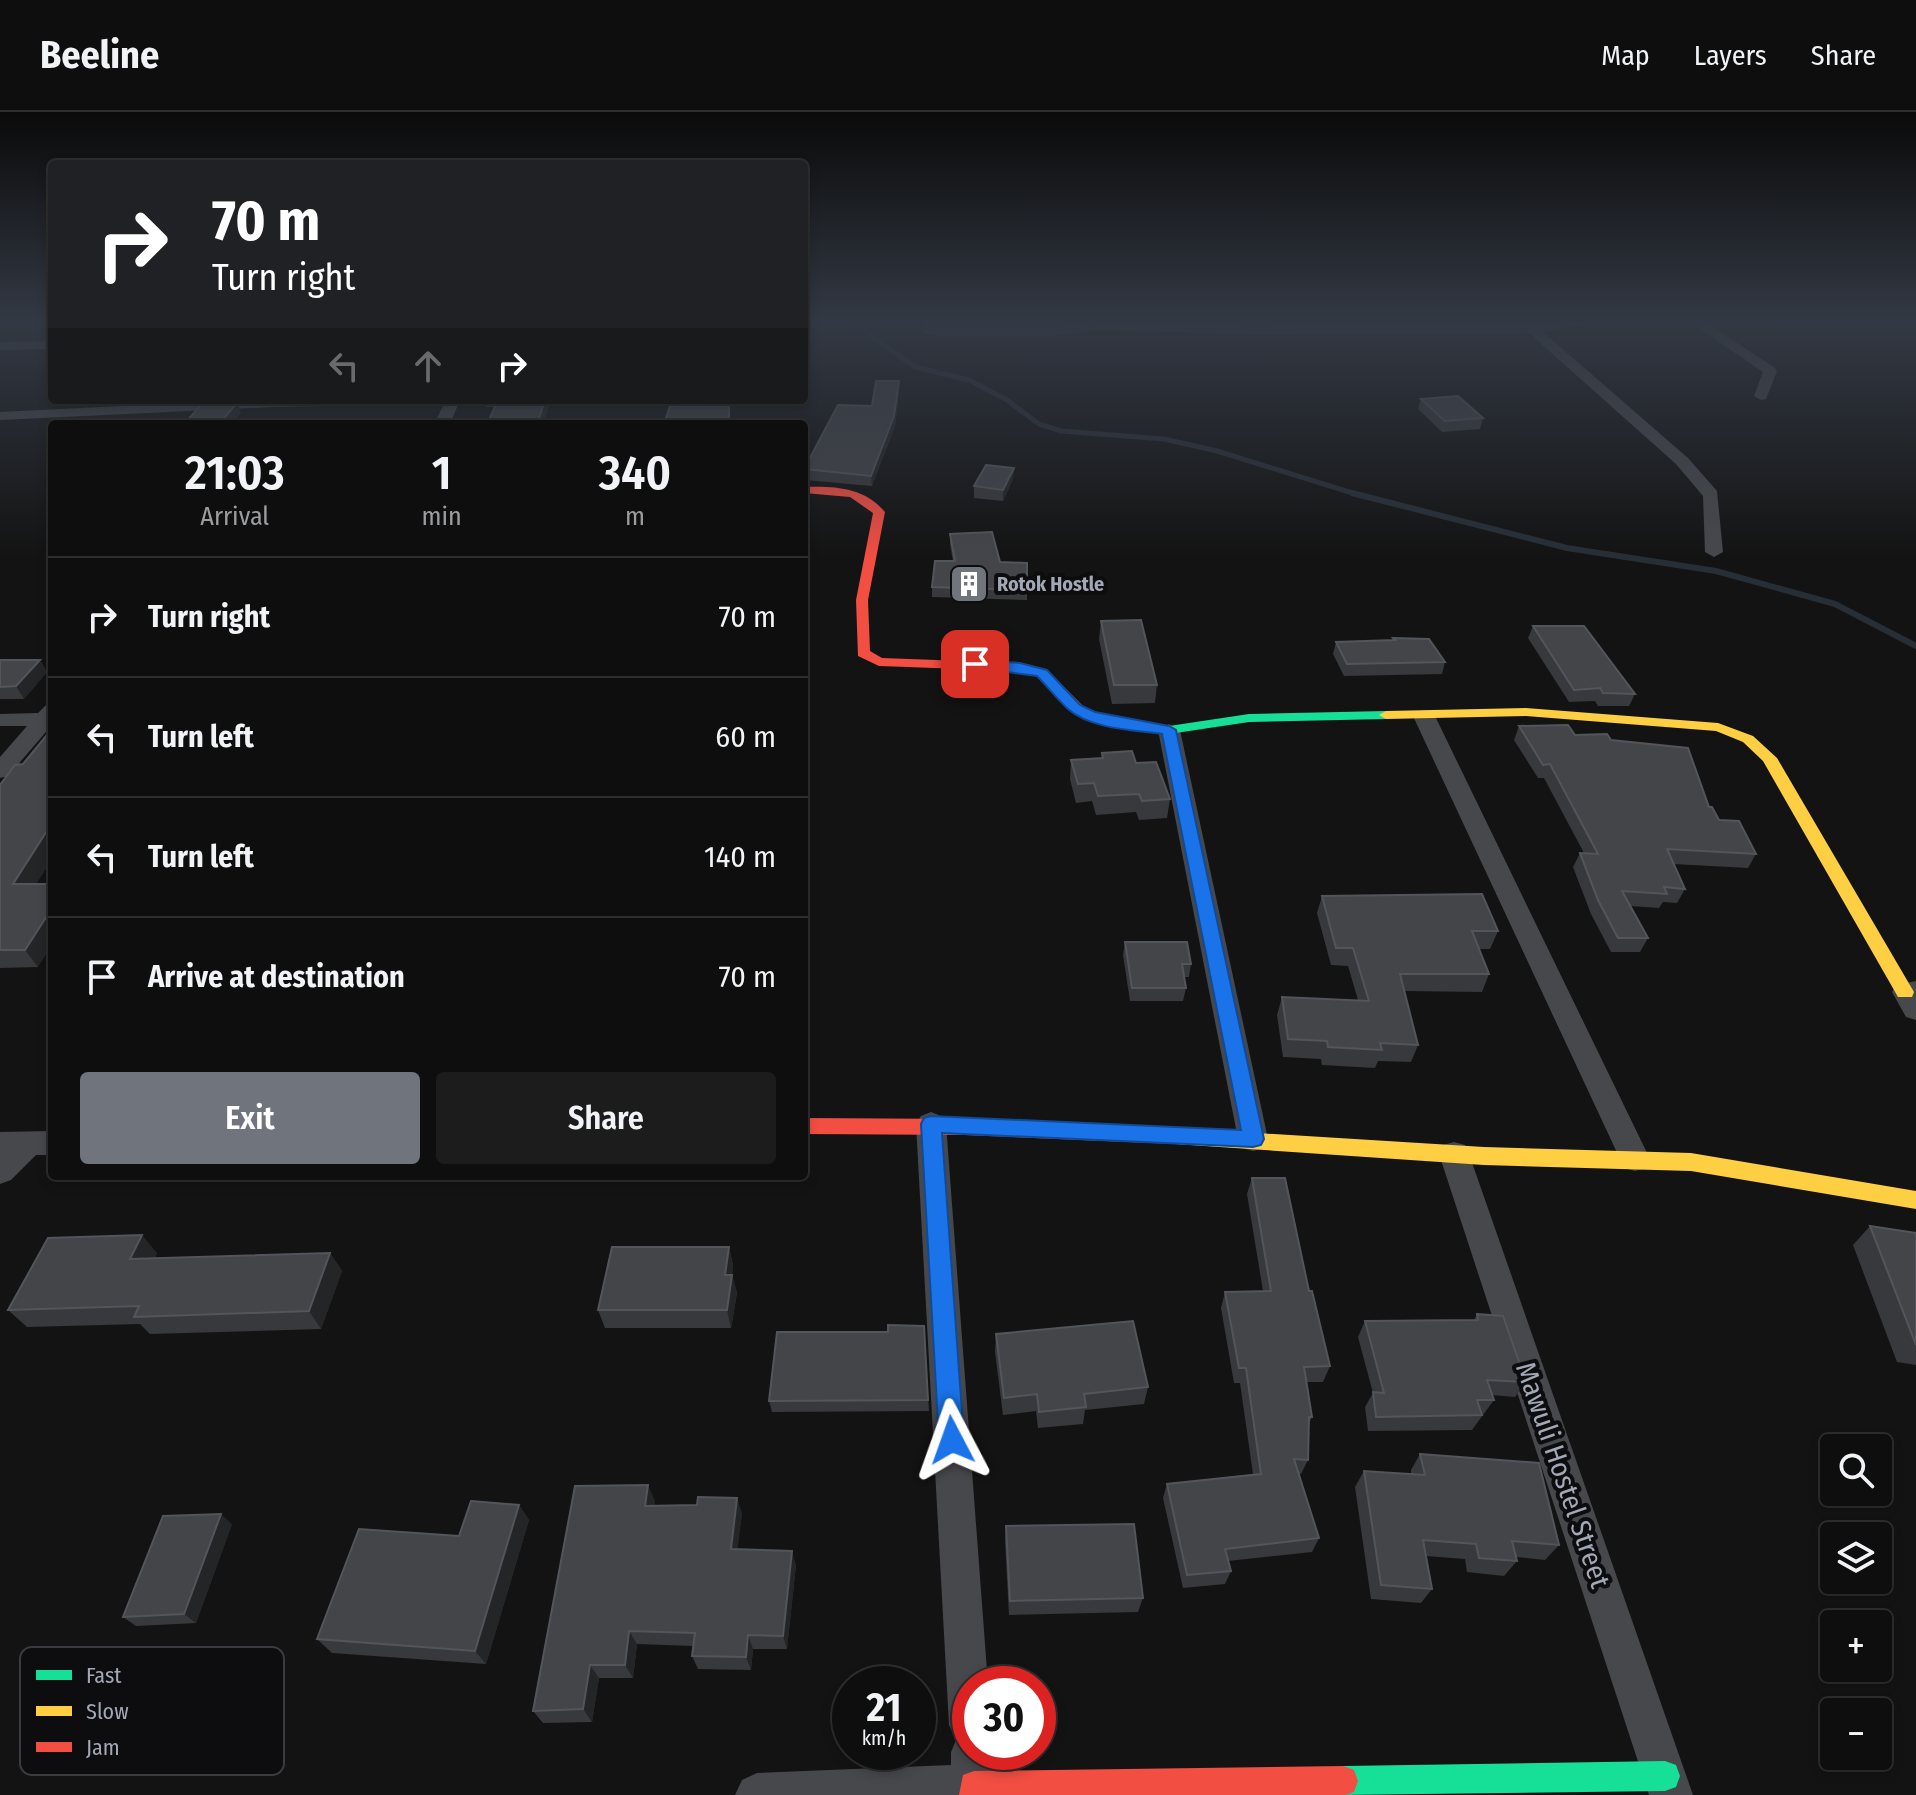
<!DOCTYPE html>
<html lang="en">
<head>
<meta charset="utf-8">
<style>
  :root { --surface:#0e0e0e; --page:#1c1c1c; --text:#f1f3f6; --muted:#9b9c9e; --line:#2e2e2e; --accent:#70747d }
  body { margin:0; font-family:"Fira Sans Condensed",sans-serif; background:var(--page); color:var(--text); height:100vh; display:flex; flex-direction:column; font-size:30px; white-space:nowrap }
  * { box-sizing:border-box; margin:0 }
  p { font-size:26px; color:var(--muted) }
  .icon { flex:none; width:44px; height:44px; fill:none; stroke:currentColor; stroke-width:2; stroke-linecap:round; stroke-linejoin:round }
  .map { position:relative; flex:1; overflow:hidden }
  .drawer { position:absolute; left:48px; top:308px; width:760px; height:760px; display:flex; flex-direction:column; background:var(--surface); border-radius:8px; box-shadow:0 4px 12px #0003,0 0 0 2px var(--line) }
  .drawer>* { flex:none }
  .hud { position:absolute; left:48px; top:48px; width:760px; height:244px; border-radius:8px; box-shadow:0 4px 12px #0003,0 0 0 2px var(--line); background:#202124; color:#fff; overflow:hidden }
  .fabs { position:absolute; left:1820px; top:1322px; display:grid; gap:16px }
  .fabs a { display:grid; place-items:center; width:72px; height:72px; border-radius:8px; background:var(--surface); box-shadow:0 4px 12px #0003,0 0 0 2px var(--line); font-size:40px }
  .speed { position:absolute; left:832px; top:1554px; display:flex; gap:16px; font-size:40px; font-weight:700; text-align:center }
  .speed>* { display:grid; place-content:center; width:104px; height:104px; border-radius:50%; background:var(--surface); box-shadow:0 4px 12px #0003,0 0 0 2px var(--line); line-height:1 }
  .speed small { font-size:20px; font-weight:400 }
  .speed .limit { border:12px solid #d22; background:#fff; color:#111 }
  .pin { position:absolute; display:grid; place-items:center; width:68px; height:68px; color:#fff; margin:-34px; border-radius:16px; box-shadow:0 4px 12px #0006 }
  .me { position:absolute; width:88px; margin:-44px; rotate:356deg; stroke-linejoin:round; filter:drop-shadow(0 0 6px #0008) }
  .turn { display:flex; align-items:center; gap:28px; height:168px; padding:0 32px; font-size:36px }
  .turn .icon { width:104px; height:104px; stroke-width:2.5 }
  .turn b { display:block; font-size:56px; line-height:68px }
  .lanes { display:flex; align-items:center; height:76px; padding:0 32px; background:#0003; justify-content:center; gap:40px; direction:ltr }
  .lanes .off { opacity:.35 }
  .eta { display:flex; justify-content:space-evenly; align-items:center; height:136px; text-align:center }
  .eta b { font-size:48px; font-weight:600; line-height:56px }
  .button { display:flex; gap:16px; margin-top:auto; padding:16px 32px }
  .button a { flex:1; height:92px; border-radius:8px; background:var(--accent); color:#fff; font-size:32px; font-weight:600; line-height:92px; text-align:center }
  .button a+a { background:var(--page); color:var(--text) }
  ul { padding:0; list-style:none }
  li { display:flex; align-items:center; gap:24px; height:120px; padding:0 32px; border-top:2px solid var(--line) }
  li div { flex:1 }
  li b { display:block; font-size:30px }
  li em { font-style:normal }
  header { display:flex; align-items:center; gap:48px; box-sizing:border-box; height:112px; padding:0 40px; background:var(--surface); border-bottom:2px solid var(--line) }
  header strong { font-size:38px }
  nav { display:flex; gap:44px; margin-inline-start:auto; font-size:28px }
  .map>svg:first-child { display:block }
</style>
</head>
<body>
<header>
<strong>Beeline</strong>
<nav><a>Map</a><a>Layers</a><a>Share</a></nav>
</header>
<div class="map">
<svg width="1916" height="1683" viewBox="0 0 1916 1683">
  <rect width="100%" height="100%" fill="#131313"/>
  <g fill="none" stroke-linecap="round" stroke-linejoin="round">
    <path stroke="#262e36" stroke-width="5" d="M852 210 915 255 969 268 1007 288 1039 312 1061 319 1164 327 1217 339 1359 383"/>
    <path stroke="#262e36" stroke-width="6" d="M1352 381 1567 436 1716 459 1835 492 1916 534"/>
    <path fill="#47484c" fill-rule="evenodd" d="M923 210H935L936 215 941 216H1050L1092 210 1253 214 1594 210 1543 220 1688 346 1717 379 1723 440 1714 445 1705 440 1703 384 1676 352 1529 221 1253 222 1094 218 1050 224H941L924 221Z
      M1690 210H1705L1775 256 1777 259 1766 287 1761 288 1754 284 1763 260Z
      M52 229V237L0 238V230Z
      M244 288H443L436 292 273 295 0 308V300Z
      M446 288H460L450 312H434Z
      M52 592V613L8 664 0 666V645L27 614H0V602L38 601 45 594Z
      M1424 598 1435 604 1650 1047 1646 1056 1635 1059 1624 1056 1620 1047 1413 604Z
      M1169 612 1180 618 1268 1027 1264 1036 1253 1039 1242 1036 1238 1027 1158 618Z
      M1916 869V908L1906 905 1892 880 1896 873Z
      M931 1000 941 1004 946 1012 988 1572H970V1640H993L996 1674 992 1683H735L742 1668 757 1661 951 1653V1640L956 1628 949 1613 916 1012 921 1004Z
      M52 1019V1043H36L11 1068 0 1072V1020Z
      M1454 1030 1465 1033 1469 1042 1693 1683H1649L1439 1042 1443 1033Z"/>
    <path fill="#16e098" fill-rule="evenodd" d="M1079 594 1093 600 1169 614 1249 602 1386 599 1393 603 1386 607 1249 610 1169 622 1084 607 1072 598Z
      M1665 1649 1676 1653 1680 1664 1676 1675 1665 1679 1341 1683 1332 1680 1328 1669 1332 1658 1343 1654Z"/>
    <path fill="#ffcf43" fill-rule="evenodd" d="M1526 596 1718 611 1753 624 1777 646 1914 880 1912 885H1898L1763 649 1743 630 1716 619 1526 604 1386 607 1379 603 1386 599Z
      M1175 1016 1484 1035 1691 1041 1916 1079V1097L1691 1059 1484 1053 1175 1032 1168 1030 1165 1024 1168 1018Z"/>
    <path fill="#f24e42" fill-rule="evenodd" d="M804 375C834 374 864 375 885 400L868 488 870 539 882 546 1020 551 1047 558 1084 595V601H1074L1037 564 1019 559 879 554 858 544 856 488 873 401 850 385 804 381Z
      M804 1006 965 1007 1175 1016 1182 1018 1185 1024 1182 1030 1175 1032 965 1023 804 1022Z
      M1343 1654 1354 1658 1358 1669 1354 1680 1345 1683H959L963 1663 974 1659Z"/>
  </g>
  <path fill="#38393c" d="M899 279 895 314 872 374 805 368 804 357 872 294Z
    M1421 287 1483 306 1480 317 1442 320 1418 297Z
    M484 288H551L543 312 495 295H486Z
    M1014 356 1013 367 1003 389 974 386V374Z
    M950 422 1000 450 1027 451V488L932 485V475L953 449 950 432Z
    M1101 509 1157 573 1155 591 1112 592 1099 527Z
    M1533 514 1635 582 1629 594H1598L1595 589 1569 590 1528 526Z
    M1393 526 1445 550 1442 562 1344 564 1333 542 1336 530 1393 529Z
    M0 548H40L47 560 24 587H0Z
    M1519 614 1611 628 1709 695 1719 708 1756 742 1748 756 1673 752 1685 777 1677 791 1663 790 1659 796 1630 794 1648 826 1640 840H1611L1591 802 1573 755 1580 741H1584L1544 666H1538L1514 628Z
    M52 618V747L36 772 38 855 0 856V673L23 652Z
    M1102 641 1136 651 1170 687 1167 706 1139 708 1136 700 1096 703 1092 689 1076 691 1070 667 1071 648 1101 647Z
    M1322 784 1498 819 1490 837H1479L1489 862 1482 880 1405 879 1418 933 1411 950 1378 949 1375 956 1322 953 1321 947 1283 945 1277 903 1282 885 1358 888 1348 854 1331 853 1317 801Z
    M1125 830 1191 852 1189 865H1184L1186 876 1183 889H1130L1123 843Z
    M1252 1066 1309 1179 1330 1254 1323 1270H1306L1312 1305 1309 1311 1308 1348 1301 1362H1299L1319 1426 1312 1440 1228 1449 1231 1459 1225 1472 1183 1476 1163 1386 1167 1372 1253 1362 1240 1271H1234L1221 1196 1225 1180 1263 1179 1247 1082Z
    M1870 1114 1916 1121V1253L1897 1250 1853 1133Z
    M729 1135 733 1153 732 1163 737 1181 731 1216H605L598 1198Z
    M157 1141 155 1146 330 1141 342 1159 321 1217 150 1222 140 1212 27 1215 8 1198Z
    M1477 1202 1526 1270 1515 1285 1492 1283 1494 1288 1472 1318 1368 1319 1365 1295 1373 1281 1358 1225 1365 1209 1474 1208Z
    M924 1214 929 1299 772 1300 769 1289 888 1220Z
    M996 1222 1148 1275 1144 1292 1085 1298 1083 1312 1038 1316 1036 1299 1003 1303 995 1240Z
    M1420 1342 1559 1433 1545 1448 1516 1445 1517 1449 1504 1464 1467 1460 1465 1447 1426 1444 1432 1477 1421 1491 1371 1487 1355 1375 1364 1359 1411 1362V1358Z
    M655 1389 654 1394 742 1401 737 1437 796 1453 787 1537H753L751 1558 698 1557 692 1544 693 1534 637 1532 633 1566H599L592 1610 543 1611 533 1599Z
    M519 1393 529 1408 486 1552 332 1541 317 1527 459 1424Z
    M232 1412 196 1511 136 1514 123 1505Z
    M1006 1414 1143 1486 1138 1500 1009 1503 1005 1429Z"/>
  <path fill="#242526" d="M899 269V279L895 314 872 374 871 364Z
    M545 288H551L543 312H537Z
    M237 291 241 301 231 312H219Z
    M1014 356 1013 367 1003 389V378Z
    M40 548 47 560 24 587 16 574Z
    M52 711V747L25 790 13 772Z
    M52 796V833L38 855 25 838Z
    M142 1123 157 1141 146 1165 130 1147Z
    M729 1135 733 1153 729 1181 725 1163Z
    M330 1141 342 1159 321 1217 309 1199Z
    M732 1163 737 1181 731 1216 727 1198Z
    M648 1373 655 1389 652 1409 645 1394Z
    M737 1386 742 1401 736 1452 731 1437Z
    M519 1393 529 1408 486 1552 475 1539Z
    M221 1402 232 1412 196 1511 184 1502Z
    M792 1439 796 1453 787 1537 783 1524Z
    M629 1519 637 1532 633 1566 625 1553Z
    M748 1523 753 1537 751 1558 746 1545Z
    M590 1553 599 1566 592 1610 583 1597Z"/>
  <path fill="#434549" stroke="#52555a" stroke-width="2" d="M876 269H899L894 304 871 364 804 357 838 293 872 294Z
    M1458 284 1483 306 1445 309 1421 287Z
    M498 288H545L537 312H487Z
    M237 291 219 312H184L202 292Z
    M729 293V312H664L670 294Z
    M986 353 1014 356 1003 378 974 374Z
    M992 420 1000 450 1027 451V478L932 475 935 449H955L950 422Z
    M1141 508 1157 573H1114L1101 509Z
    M1533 514H1584L1635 582 1603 581 1600 576 1574 578Z
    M1393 526 1429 527 1445 550 1347 552 1336 530 1395 528Z
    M0 548H40L16 574 0 575Z
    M1568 613 1575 623 1607 622 1611 628 1688 636 1709 695H1712L1719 708 1739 709 1756 742 1667 737 1685 777 1664 775 1667 782 1622 779 1648 826H1618L1598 788 1580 741 1598 742 1550 652 1543 653 1519 614Z
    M51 618H52V711L13 772H52V796L25 838H0V673L15 653 23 652Z
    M1132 639 1136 651 1156 650 1170 687 1142 689 1139 682 1098 684 1094 671 1078 672 1071 648 1103 646 1102 641Z
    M1482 782 1498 819H1472L1489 862H1400L1418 933 1380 931 1382 938 1328 935 1327 929 1288 927 1282 885 1369 889 1353 836H1336L1322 784Z
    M1125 830H1187L1191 852H1182L1186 876H1132Z
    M1252 1066H1285L1309 1179H1312L1330 1254 1304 1255 1312 1305H1309L1308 1348 1294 1347 1319 1426 1225 1437 1231 1459 1187 1463 1167 1372 1261 1362 1246 1256H1239L1225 1180 1271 1179Z
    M1870 1114 1916 1121V1233Z
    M142 1123 130 1147 330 1141 309 1199 134 1205 139 1194 8 1198 48 1126Z
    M612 1135H729L725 1163H732L727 1198H598Z
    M1477 1202 1503 1204 1526 1270 1487 1268 1494 1288H1477L1482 1303 1376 1305 1373 1280 1384 1281 1365 1209 1478 1208Z
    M1133 1209 1148 1275 1084 1282 1086 1295 1039 1300 1037 1282 1004 1286 996 1222Z
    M888 1213 924 1214 928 1288 769 1289 777 1220H888Z
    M1420 1342 1539 1351 1559 1433 1512 1429 1517 1449 1479 1446 1476 1432 1423 1428 1432 1477 1381 1473 1364 1359 1425 1363Z
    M648 1373 645 1394 697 1393 698 1385 737 1386 731 1437 792 1439 783 1524 748 1523 746 1545 692 1544 695 1521 629 1519 625 1553H590L583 1597 533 1599 575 1374Z
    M471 1389 519 1393 475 1539 317 1527 359 1417 459 1424Z
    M221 1402 184 1502 123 1505 163 1404Z
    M1134 1412 1143 1486 1010 1489 1006 1414Z"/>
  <linearGradient id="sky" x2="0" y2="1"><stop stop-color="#0a0a0a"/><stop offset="0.47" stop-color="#333944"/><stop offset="1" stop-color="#333944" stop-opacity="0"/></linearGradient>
  <rect width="1916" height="446" fill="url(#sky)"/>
  <path fill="#1a73e8" stroke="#114b97" stroke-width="2" d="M975 548 1020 551 1047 558 1080 593 1095 600 1169 614 1176 618 1264 1027 1261 1033 1253 1035 942 1021 964 1328 961 1337 952 1341 943 1337 939 1328 921 1012 924 1006 931 1004 1241 1018 1162 622C1133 618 1091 617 1068 597 1057 587 1048 575 1037 564L970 555 968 552Z"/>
  <defs>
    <symbol id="building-square" viewBox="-11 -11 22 22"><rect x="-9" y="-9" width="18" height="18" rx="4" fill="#70747d" stroke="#0d0d0f"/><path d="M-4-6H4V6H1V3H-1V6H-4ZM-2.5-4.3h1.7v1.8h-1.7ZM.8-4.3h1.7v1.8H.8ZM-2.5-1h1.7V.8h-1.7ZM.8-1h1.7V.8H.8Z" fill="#fff"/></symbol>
  </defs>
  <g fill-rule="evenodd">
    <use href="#building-square" x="947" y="450" width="44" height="44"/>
  </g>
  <g text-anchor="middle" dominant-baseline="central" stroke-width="8" stroke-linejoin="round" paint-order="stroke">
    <g font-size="20" font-weight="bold" fill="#a2a8b6" stroke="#0d0d0f" text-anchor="start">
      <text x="997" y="472">Rotok Hostle</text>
    </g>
    <g font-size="28" fill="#a2a8b6" stroke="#0d0d0f">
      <text transform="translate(1563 1363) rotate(71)">Mawuli Hostel Street</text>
    </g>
  </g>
  <rect x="20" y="1535" width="264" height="128" rx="12" fill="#0d0d0f" stroke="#3a3c41" stroke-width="2"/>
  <rect x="36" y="1558" width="36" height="10" fill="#16e098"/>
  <rect x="36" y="1594" width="36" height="10" fill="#ffcf43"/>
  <rect x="36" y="1630" width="36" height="10" fill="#f24e42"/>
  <g font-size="22" fill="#a2a8b6">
    <text x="86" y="1571">Fast</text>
    <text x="86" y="1607">Slow</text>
    <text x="86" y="1643">Jam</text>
  </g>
</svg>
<div class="fabs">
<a><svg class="icon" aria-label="search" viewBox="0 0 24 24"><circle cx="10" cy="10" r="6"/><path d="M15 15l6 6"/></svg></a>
<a><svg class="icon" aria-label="layers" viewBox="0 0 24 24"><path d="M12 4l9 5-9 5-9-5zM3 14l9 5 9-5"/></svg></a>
<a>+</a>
<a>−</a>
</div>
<div class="speed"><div>21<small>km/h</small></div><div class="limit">30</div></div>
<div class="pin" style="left:975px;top:552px;background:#d93025"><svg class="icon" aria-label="arrive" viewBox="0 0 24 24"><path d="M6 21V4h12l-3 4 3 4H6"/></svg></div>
<svg class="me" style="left:952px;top:1328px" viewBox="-20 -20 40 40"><path d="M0-17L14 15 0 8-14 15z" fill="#1a73e8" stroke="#fff" stroke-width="4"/></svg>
<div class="hud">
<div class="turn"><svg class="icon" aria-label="right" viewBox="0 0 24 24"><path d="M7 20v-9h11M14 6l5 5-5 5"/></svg><div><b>70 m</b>Turn right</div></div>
<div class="lanes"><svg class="icon off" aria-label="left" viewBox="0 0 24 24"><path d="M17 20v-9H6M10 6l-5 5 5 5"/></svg><svg class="icon off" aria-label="ahead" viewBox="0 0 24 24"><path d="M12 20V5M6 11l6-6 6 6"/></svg><svg class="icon" aria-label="right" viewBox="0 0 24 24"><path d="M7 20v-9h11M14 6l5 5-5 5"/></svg></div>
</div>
<section class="drawer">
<div class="eta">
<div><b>21:03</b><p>Arrival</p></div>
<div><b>1</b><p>min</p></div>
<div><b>340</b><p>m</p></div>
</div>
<ul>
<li><svg class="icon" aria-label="right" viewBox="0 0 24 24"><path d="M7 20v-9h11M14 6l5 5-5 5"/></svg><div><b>Turn right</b></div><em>70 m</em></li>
<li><svg class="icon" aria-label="left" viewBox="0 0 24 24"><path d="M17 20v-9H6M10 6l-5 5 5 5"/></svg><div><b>Turn left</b></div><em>60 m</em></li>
<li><svg class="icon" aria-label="left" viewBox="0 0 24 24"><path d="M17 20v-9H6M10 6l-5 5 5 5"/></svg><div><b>Turn left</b></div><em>140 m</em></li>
<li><svg class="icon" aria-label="arrive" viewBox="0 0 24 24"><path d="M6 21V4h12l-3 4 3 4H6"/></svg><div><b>Arrive at destination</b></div><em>70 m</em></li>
</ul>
<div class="button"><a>Exit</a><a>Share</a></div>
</section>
</div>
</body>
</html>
